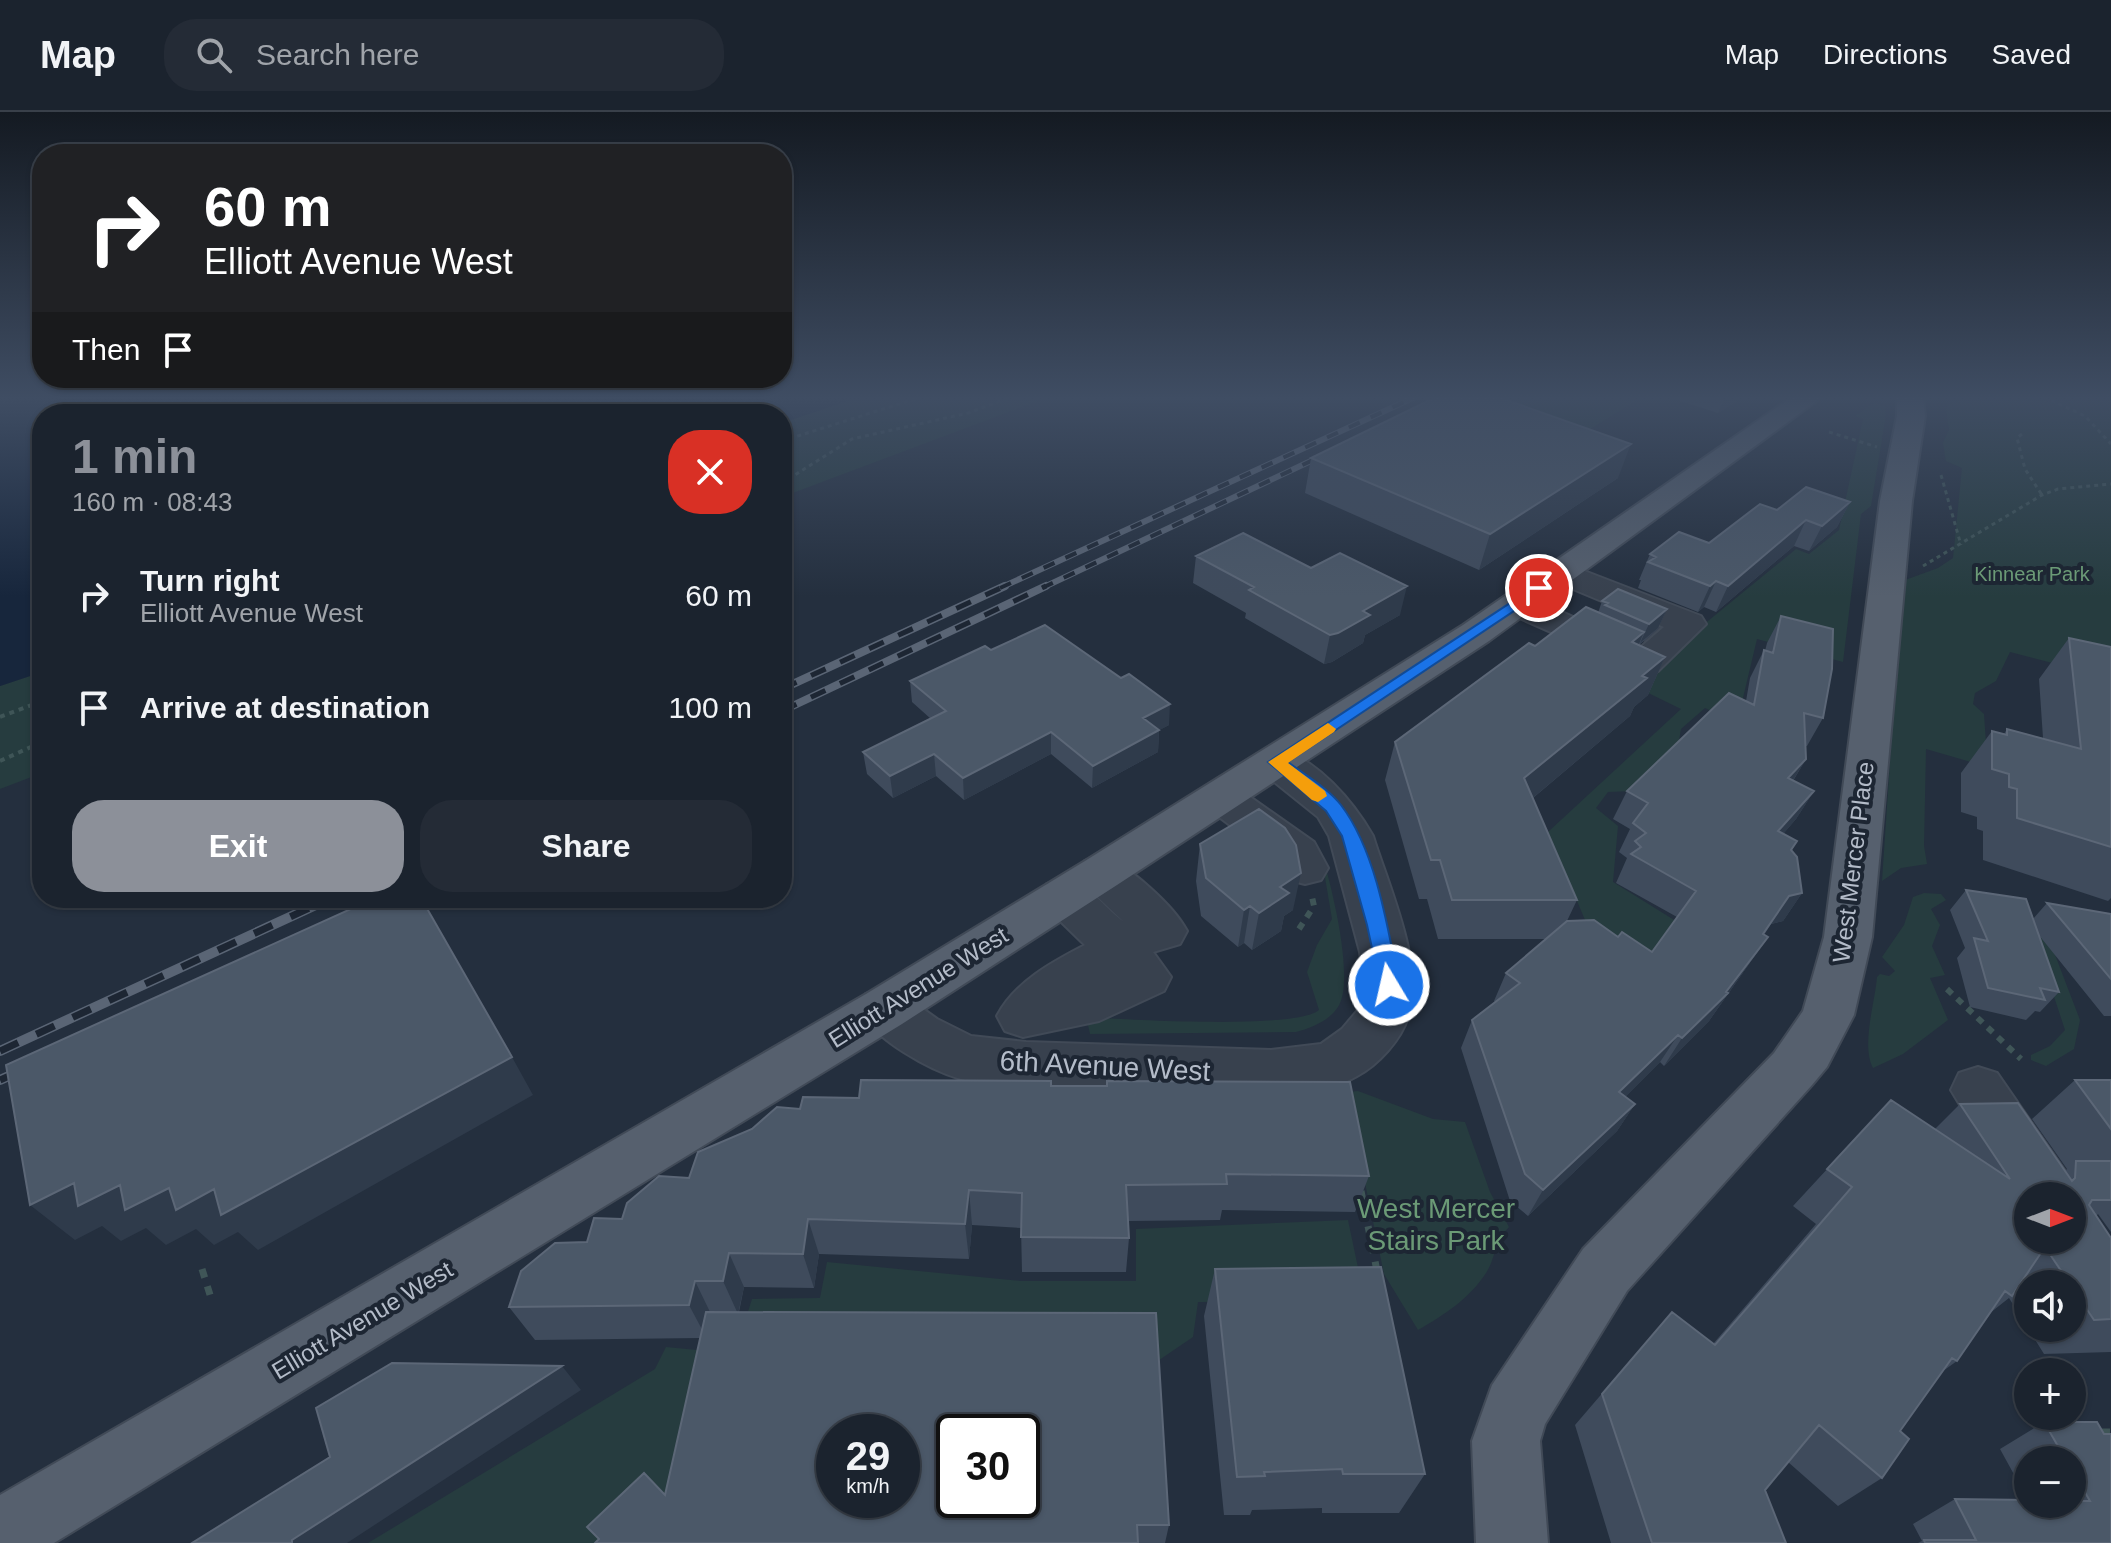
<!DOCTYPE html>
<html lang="en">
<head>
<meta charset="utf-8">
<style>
  :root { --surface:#1b232e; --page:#242b36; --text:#f1f3f6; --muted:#a0a4aa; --line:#39404a; --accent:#8c9099 }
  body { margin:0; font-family:Helvetica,sans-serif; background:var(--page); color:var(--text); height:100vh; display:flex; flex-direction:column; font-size:30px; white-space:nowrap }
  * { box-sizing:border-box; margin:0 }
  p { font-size:26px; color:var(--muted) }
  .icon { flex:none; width:44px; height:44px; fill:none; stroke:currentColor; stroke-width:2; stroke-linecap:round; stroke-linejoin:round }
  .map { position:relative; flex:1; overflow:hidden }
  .sheet { position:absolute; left:32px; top:292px; width:760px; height:504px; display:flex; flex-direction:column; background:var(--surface); border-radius:32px; box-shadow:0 2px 6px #0004,0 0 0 2px var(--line) }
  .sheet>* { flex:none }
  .guide { position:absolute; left:32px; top:32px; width:760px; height:244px; border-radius:32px; box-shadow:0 2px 6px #0004,0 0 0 2px var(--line); background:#202124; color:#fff; overflow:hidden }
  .needle { width:52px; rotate:90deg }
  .controls { position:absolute; left:2014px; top:1070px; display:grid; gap:16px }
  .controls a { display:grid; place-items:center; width:72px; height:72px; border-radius:50%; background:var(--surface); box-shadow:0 2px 6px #0004,0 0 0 2px var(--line); font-size:40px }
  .speed { position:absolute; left:816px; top:1302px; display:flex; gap:16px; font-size:40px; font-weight:700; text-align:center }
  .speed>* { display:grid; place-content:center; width:104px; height:104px; border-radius:50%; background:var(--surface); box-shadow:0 2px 6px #0004,0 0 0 2px var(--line); line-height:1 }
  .speed small { font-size:20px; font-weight:400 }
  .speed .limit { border:4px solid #111; border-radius:12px; background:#fff; color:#111 }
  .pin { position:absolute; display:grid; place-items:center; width:68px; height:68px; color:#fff; margin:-34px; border:4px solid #fff; border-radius:50%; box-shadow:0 2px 8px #0007 }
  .me { position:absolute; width:88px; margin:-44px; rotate:351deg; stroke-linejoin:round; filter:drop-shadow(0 0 6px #0008) }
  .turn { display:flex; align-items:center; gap:28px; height:168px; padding:0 40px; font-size:36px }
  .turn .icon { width:104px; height:104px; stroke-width:2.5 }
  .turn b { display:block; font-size:56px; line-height:68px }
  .then { display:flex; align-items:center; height:76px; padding:0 40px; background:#0003; gap:16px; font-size:30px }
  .round { display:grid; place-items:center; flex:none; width:84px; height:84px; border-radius:32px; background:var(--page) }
  .headline { display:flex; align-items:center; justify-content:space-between; height:136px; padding:0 40px }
  h1 { font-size:48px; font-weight:700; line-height:60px; color:var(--accent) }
  .button { display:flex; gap:16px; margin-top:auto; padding:16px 40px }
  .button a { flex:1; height:92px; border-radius:32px; background:var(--accent); color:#fff; font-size:32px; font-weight:700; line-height:92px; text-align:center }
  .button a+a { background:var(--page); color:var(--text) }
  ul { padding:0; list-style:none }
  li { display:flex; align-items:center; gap:24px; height:112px; padding:0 40px }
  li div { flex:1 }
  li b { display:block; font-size:30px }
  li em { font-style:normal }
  header { display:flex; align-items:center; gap:48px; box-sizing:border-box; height:112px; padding:0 40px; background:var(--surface); border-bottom:2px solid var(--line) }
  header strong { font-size:38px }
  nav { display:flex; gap:44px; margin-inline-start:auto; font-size:28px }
  .search { width:560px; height:72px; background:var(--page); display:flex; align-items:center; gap:20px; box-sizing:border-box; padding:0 28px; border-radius:32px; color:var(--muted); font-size:30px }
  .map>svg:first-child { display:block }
</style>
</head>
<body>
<header>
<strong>Map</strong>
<div class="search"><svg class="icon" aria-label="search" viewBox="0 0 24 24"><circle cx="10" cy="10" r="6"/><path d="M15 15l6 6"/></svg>Search here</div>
<nav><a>Map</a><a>Directions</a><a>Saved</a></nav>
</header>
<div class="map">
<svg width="2111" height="1431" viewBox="0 0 2111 1431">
  <rect width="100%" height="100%" fill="#242f3e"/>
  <path fill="#263c3f" d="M859 285H1049L782 385V311Z
    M1509 285H1642L1566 332 1480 301Z
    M1954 285H2035L2049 290 2065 285H2111V566L2010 540 1996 569 1975 581 1973 592 1984 602 1986 631 2102 688 1926 637 1924 734 1927 752 1901 756 1882 769 1901 486 1905 468 1938 456 1953 446 1962 356 1946 349 1943 331 1949 318 1946 297Z
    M1874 291 1885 294 1886 302 1871 394 1861 402 1843 550 1757 527 1737 611 1705 596 1681 617 1677 640 1633 679 1608 680 1596 696 1618 714 1613 770 1679 811 1638 857 1593 827 1548 720 1681 597 1638 576 1674 546 1675 536 1796 437 1809 442 1839 418 1863 307 1855 304Z
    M42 560V661L0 677V574Z
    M1320 736C1330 767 1356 868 1338 895 1329 909 1311 916 1296 920L1090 922 1088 913 1102 906C1138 908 1298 917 1319 898L1307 860 1317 833 1332 807Z
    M1924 781 1941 782 1946 788 1931 797 1940 813 1932 834 1945 863 1930 866 1948 908 1903 942 1873 956C1861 933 1875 891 1877 865L1880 862 1889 864 1895 859 1882 845 1904 813 1913 785Z
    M2029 809 2049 827 2080 908 2074 937 2046 954 2031 948V943L2050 934 2065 918Z
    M1358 979 1433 1007 1465 1010 1490 1080 1509 1115C1492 1133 1497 1144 1486 1161 1469 1187 1444 1203 1418 1218L1384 1162 1346 980Z
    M1348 1108 1365 1189 1198 1190 1193 1225 1143 1259 736 1260 656 1431H368L655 1257 666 1235 707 1239 745 1209 752 1187 820 1186 827 1150 1021 1169H1136V1117Z"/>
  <path fill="#17263c" d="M0 285H859L782 311V302H42V560L0 574Z"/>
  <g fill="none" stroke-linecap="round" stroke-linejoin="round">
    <path stroke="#3a4453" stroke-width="39" stroke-dasharray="39 20" stroke-linecap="butt" d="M1644 530 1663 515"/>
    <defs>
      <path id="minor" d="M1561 450 1701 504 1706 512 1658 559 1645 562 1504 499 1498 492 1504 485 1516 481 1528 485 1641 535 1664 515 1549 467 1544 460 1549 453Z
        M1277 636C1317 647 1353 689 1373 724 1389 776 1425 853 1408 905 1401 928 1378 953 1357 964 1333 978 1297 983 1269 984 1217 985 1164 980 1112 978 1063 977 1009 980 961 967 929 958 874 927 858 897L866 882 884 876 902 882 937 907 971 924 1026 930 1271 938 1321 932 1342 917 1358 898 1364 873 1360 840 1329 724 1318 705 1262 660 1256 650 1262 640Z
        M1221 671 1236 675 1314 730 1328 756 1321 768 1305 772 1289 768 1280 751 1206 695 1200 685 1206 675Z
        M1101 744C1128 752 1174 794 1187 819L1180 832 1153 840 1171 865 1164 879 1099 909 1023 925 1005 919 997 904C1015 870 1052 850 1085 833L1047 796 1041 784 1047 772C1085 760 1097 791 1124 810L1085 773 1078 761 1085 749Z
        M1978 955 1997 961 2069 1065 2077 1084 2072 1096V1084H2028L2027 1103 1951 978 1959 961Z"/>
      <path id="major" d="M1792 285H1822L1489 529 1117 773 902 912 54 1431H0V1383L866 882 1085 749 1463 513Z
        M1897 285H1923L1925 304 1912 389 1872 825 1854 903 1827 955 1812 973 1627 1179 1545 1312 1540 1329 1548 1431H1476L1472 1329 1492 1273 1583 1137 1774 941 1803 899 1824 825 1880 389 1897 304Z"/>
    </defs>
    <use href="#minor" stroke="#414a57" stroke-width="4"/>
    <use href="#major" stroke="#414a57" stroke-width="4"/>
    <path stroke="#3f5557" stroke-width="3" stroke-dasharray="4 4" stroke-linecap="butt" d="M2044 285 2085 304 2111 332
      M1829 320 1877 335
      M2022 322 2017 326 2025 357 2042 383
      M782 329 921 285
      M1941 363 1961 433
      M782 371 852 327 968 301 1011 285
      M1923 454 2042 383 2058 377 2111 372"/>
    <path stroke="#3f5557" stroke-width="4" stroke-dasharray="5 5" stroke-linecap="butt" d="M0 605 42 589
      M0 649 42 630"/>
    <path stroke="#3f5557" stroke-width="6" stroke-dasharray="7 7" stroke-linecap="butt" d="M1299 817 1314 794 1312 785
      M1947 877 2021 947"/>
    <path stroke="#3f5557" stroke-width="7" stroke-dasharray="9 9" stroke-linecap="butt" d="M1361 1079 1377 1159
      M202 1157 211 1186
      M2101 1320H2111"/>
    <use href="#minor" fill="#38414e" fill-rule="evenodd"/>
    <use href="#major" fill="#56606e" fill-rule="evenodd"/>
    <defs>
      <path id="rail-far2" d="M1000 476 1415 285
        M1042 476 1332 339"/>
      <path id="rail-far1" d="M782 577 1005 474
        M782 599 1046 474"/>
      <path id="rail" d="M0 939 331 786
        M0 968 29 955"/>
    </defs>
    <use href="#rail-far2" stroke="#5a6575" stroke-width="6"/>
    <use href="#rail-far1" stroke="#5a6575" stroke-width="8"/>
    <use href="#rail" stroke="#5a6575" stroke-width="10"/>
    <use href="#rail-far2" stroke="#1d2633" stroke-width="4" stroke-dasharray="12" stroke-linecap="butt"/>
    <use href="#rail-far1" stroke="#1d2633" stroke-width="5" stroke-dasharray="16" stroke-linecap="butt"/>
    <use href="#rail" stroke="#1d2633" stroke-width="7" stroke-dasharray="20" stroke-linecap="butt"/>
  </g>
  <path fill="#3f4b5c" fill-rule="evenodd" d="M1668 285H1743L1718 301Z
    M1311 346 1618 366 1479 458 1305 381Z
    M1850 390 1837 415 1809 439 1794 434 1716 500 1704 495 1698 500 1638 476 1641 468H1639L1650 442 1709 431 1777 398Z
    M1196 444 1400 503 1365 523 1363 531 1332 550 1324 552 1245 506 1246 501 1193 471Z
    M1602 489 1667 497 1658 516 1639 533 1665 545 1648 583 1634 595 1630 604 1533 686 1577 788 1567 809 1618 825 1652 840 1677 805 1616 771 1627 746 1619 740 1630 717 1613 707 1627 679 1746 589 1750 566 1764 538 1765 539 1767 531 1781 504 1823 606 1807 634H1805L1806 647 1793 669 1814 679 1796 707 1783 722 1797 729 1792 738 1802 781 1783 809 1771 812 1764 823 1768 825 1709 909 1664 954 1660 950 1625 985 1635 992 1617 1019 1528 1104 1510 1089 1461 936 1472 908 1495 890 1494 889 1506 861 1546 827H1438L1427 787H1419L1385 668 1395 630 1535 534 1598 501Z
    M2069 526 2111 535V786L2108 789 1983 748V719L1977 717V705L1961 700V661L1992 619 2004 622 2007 617 2043 626 2039 567Z
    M991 538 1169 613 1159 618 1158 640 1092 676 1051 642 964 688 936 664 893 686 867 662 863 640 931 607 912 590 910 569Z
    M1200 732 1293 798 1284 804 1281 819 1252 838 1244 831 1238 835 1201 804 1196 769Z
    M1966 778 2033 807 2047 791 2111 802V904H2104L2038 822 2059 880 2040 900 2035 899 2026 908 1970 895 1957 846 1965 836 1950 798Z
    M2075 968H2111V1120L2098 1102 2096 1104 2111 1126V1240L2044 1242 2009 1186 1990 1201 1957 1249 1943 1259 1900 1319 1882 1366 1838 1394 1788 1350 1765 1378 1786 1431H1611L1575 1313 1672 1200 1713 1232 1816 1112 1793 1094 1891 988 1935 1017 1960 992 2065 1059 2067 1057 2032 1007ZM2028 1172H2072V1216H2028Z
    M1051 974 1369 1064 1355 1100 1222 1098 1220 1108 1128 1109 1129 1126 1126 1160H1022L1021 1116 972 1113 969 1147 819 1142 814 1176 744 1175 739 1200 1169 1413 1165 1431H595L599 1427 587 1415 665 1383 700 1226 535 1228 509 1195 587 1130 622 1107 800 997 859 986Z
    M1215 1157 1425 1362 1399 1401H1322V1396L1252 1398 1250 1403H1224L1204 1204Z
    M2044 1310 2104 1322 2111 1431H1918L1922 1429 1913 1412 1955 1387 2028 1388 2000 1337ZM2028 1348H2072V1392L2028 1388Z"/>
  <path fill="#2f3b4b" d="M1725 285H1743L1718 301Z
    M1631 332 1618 366 1479 458 1490 422Z
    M1850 390 1837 415 1809 439 1822 414Z
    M1806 408 1794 434 1716 500 1728 474Z
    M1716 469 1704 495 1698 500 1710 474Z
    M1407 474 1400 503 1365 523 1363 531 1332 550 1324 552 1330 523 1363 499Z
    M1667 497 1658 516 1640 531 1649 512Z
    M1644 520 1628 558 1632 530Z
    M1665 545 1648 583 1634 595 1630 604 1510 705 1524 666Z
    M1170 592 1169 613 1141 628 1143 606Z
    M1159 618 1158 640 1092 676 1093 654Z
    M1051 620V642L964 688 963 666Z
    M934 642 936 664 893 686 890 664Z
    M1806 647 1789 675 1788 666Z
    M1814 679 1796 707 1761 748 1778 719Z
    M1301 761 1293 798 1284 804 1281 819 1252 838 1259 801 1280 775Z
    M1802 781 1783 809 1771 812 1745 851 1789 784Z
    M1250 794 1244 831 1238 835 1244 798Z
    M1768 825 1709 909 1664 954 1682 926 1726 880Z
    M1678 923 1660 950 1603 1007 1619 980Z
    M512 945 533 983 258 1138 238 1120 214 1133 196 1117 166 1133 146 1116 121 1129 102 1114 75 1128 30 1093 74 1071 214 1077Z
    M1635 992 1617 1019 1528 1104 1543 1078Z
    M969 1078 972 1113 969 1147 965 1112Z
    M808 1107 819 1142 814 1176 803 1142Z
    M729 1141 744 1175 738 1202 723 1169Z
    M695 1169 711 1202 706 1225 689 1193Z
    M562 1254 581 1278 347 1431H292V1428Z"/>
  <path fill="#4b5868" stroke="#5c6777" stroke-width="2" fill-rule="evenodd" d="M1436 285H1498L1631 332 1490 422 1311 346Z
    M1806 375 1850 390 1822 414 1806 408 1728 474 1716 469 1710 474 1648 450 1656 445 1650 442 1679 420 1709 431 1760 392 1777 398Z
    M1243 421 1311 456 1340 441 1407 474 1363 499 1370 503 1338 521 1330 523 1249 478 1254 475 1196 444Z
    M1618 477 1667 497 1649 512 1605 493 1608 491 1602 489Z
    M1586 495 1644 520 1632 530 1665 545 1642 564 1647 566 1524 666 1577 788H1452L1440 748H1431L1395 630 1529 531 1535 534Z
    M1781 504 1833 517 1832 557 1823 606 1804 601 1806 647 1788 666 1814 679 1778 719 1797 729 1791 738 1797 745 1802 781 1789 784 1763 822 1768 825 1726 880 1728 881 1682 926 1678 923 1619 980 1635 992 1543 1078 1525 1062 1472 908 1520 871 1506 861 1567 809 1594 808 1618 825 1622 820 1652 840 1696 779 1631 742 1641 735 1635 729 1646 721 1633 711 1648 691 1627 679 1729 581 1754 593 1764 538 1773 541Z
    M1045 513 1121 566 1129 562 1170 592 1143 606 1159 618 1093 654 1051 620 963 666 934 642 890 664 863 640 946 599 910 569 985 534 991 538Z
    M2069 526 2111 535V735L2017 706V677L2009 675V662L1992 657V619L2007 623V617L2081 637Z
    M1259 697 1285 716 1296 733 1301 761 1280 775 1289 781 1259 801 1250 794 1244 798 1206 766 1200 732Z
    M1966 778 2026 787 2059 880 2040 876 2045 888 1988 876 1974 826 1988 829Z
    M375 786H421L512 945 221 1103 214 1077 176 1098 169 1076 125 1098 120 1073 78 1094 74 1071 30 1093 6 953Z
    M2047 791 2111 802V867Z
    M861 968 1051 969V974H1107V969L1350 970 1369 1064 1226 1062 1227 1072 1126 1073 1129 1126 1021 1125 1022 1081 969 1078 965 1112 808 1107 803 1142 729 1141 723 1169H695L689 1193 509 1195 521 1159 555 1131 587 1130 594 1106 622 1107 627 1091 659 1064 689 1066 698 1040 752 1017 777 995 800 997 803 985 859 986Z
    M2075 968H2111V1017Z
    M1891 988 2010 1067 1960 992 2018 991 2072 1069 2075 1066 2076 1049H2111V1088H2092L2089 1093 2111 1126V1207L2094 1208 2072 1175V1172H2070L2045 1135 2012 1184 2005 1179 1957 1249 1952 1246 1900 1319 1909 1327 1882 1366 1819 1313 1765 1378 1786 1431H1652L1602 1282 1672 1200 1715 1233 1852 1075 1827 1057ZM2028 1084H2072V1128H2028Z
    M1381 1155 1425 1362H1343L1342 1357 1264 1360 1265 1364 1237 1365 1215 1157Z
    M706 1200 1156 1201 1169 1413H1137L1138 1431H595L599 1427 587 1415 644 1361 665 1383ZM834 1320H902V1388H834ZM954 1320H1022V1388H954Z
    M392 1251 562 1254 292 1428V1431H192L330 1345 316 1296Z
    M2044 1310H2097L2104 1322H2111V1431H1925L1924 1428H1976L1955 1387 2028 1388V1392H2072V1389H2090L2072 1358V1348H2066Z"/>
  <linearGradient id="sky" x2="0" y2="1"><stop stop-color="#141a22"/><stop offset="0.59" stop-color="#3f4d63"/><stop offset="1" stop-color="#3f4d63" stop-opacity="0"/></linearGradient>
  <rect width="2111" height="485" fill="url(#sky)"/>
  <path fill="#1a73e8" stroke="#114b97" stroke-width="2" d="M1539 472 1544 473V479L1288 650C1305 663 1328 676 1341 693 1376 739 1388 816 1399 873L1396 878 1389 881 1381 878 1367 813 1342 724 1326 699 1268 650Z"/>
  <path fill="#f59e0b" d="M1328 611 1336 617 1334 620 1288 651 1325 679 1327 684 1318 690 1312 688 1268 650Z"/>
  <g text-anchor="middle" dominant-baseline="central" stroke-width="8" stroke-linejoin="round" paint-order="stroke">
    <g font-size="20" fill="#6b9a76" stroke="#1d2633">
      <text x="2032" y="462">Kinnear Park</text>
    </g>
    <g font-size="24" fill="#b4bcc9" stroke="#1d2633">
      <text transform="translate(1853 750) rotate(-83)">West Mercer Place</text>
      <text transform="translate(918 875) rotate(-32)">Elliott Avenue West</text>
      <text transform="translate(362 1208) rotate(-31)">Elliott Avenue West</text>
    </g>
    <g font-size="28" fill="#b4bcc9" stroke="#1d2633">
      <text transform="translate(1105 954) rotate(3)">6th Avenue West</text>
    </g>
    <g font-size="28" fill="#6b9a76" stroke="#1d2633">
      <text x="1436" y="1096">West Mercer<tspan x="1436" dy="32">Stairs Park</tspan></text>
    </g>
  </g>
</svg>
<div class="controls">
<a><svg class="needle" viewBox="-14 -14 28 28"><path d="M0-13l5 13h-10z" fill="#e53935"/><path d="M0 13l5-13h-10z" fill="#a0a4aa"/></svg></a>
<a><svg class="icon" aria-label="sound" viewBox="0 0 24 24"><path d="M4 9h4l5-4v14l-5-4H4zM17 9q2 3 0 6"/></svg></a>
<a>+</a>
<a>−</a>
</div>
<div class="speed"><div>29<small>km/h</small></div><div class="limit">30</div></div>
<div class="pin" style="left:1539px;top:476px;background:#d93025"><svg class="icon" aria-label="arrive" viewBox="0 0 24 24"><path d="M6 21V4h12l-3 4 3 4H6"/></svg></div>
<svg class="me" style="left:1389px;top:873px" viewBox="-20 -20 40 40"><circle r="17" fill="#1a73e8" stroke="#fff" stroke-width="3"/><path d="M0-11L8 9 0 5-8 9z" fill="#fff"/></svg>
<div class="guide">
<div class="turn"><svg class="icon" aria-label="right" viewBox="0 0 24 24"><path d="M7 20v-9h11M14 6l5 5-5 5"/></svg><div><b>60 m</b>Elliott Avenue West</div></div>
<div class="then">Then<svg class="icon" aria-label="arrive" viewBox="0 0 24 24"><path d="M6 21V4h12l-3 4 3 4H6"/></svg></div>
</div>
<section class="sheet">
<div class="headline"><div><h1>1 min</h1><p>160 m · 08:43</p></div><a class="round" style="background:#d93025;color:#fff"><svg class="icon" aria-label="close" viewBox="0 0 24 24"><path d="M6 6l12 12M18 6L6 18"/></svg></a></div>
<ul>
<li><svg class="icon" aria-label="right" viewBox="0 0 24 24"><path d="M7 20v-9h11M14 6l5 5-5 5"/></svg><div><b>Turn right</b><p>Elliott Avenue West</p></div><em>60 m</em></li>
<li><svg class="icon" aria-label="arrive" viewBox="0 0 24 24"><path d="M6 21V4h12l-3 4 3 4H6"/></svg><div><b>Arrive at destination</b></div><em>100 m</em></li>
</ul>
<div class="button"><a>Exit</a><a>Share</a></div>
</section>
</div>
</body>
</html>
